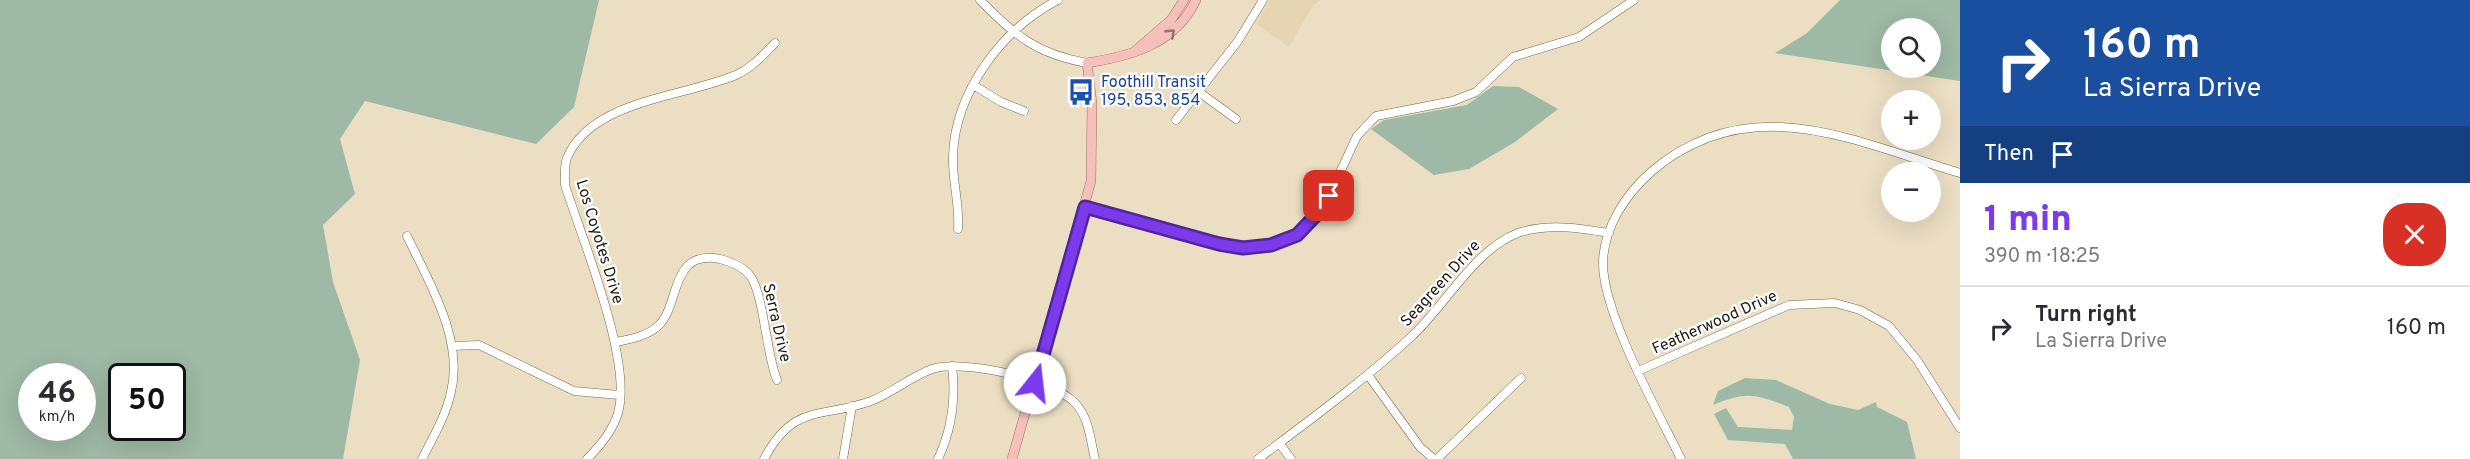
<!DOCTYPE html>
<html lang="en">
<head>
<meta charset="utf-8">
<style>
  :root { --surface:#fff; --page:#f7f7f7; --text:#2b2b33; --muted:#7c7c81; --line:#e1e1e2; --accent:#7c3aed }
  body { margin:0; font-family:Overpass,sans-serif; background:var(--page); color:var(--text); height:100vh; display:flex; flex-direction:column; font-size:22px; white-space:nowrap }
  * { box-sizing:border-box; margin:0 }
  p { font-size:20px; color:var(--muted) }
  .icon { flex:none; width:33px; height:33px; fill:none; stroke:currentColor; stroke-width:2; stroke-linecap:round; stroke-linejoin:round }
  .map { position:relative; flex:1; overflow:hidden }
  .drawer { display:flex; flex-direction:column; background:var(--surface); width:510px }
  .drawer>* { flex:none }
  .hud { background:#1a4fa0; color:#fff; overflow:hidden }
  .controls { position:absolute; left:1881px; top:18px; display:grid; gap:12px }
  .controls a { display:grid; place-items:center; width:60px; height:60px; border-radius:50%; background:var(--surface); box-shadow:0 6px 24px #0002; font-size:30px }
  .speed { position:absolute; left:18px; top:363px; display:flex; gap:12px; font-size:30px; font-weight:700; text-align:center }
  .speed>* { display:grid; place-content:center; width:78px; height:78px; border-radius:50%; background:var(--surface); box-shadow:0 6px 24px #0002; line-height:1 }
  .speed small { font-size:15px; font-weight:400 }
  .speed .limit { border:3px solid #111; border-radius:9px; background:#fff; color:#111 }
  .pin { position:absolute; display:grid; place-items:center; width:51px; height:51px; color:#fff; margin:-26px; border-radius:12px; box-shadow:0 3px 9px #0006 }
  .me { position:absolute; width:66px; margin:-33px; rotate:16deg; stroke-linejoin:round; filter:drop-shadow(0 0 4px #0008) }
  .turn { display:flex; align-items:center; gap:21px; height:126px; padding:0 24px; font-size:27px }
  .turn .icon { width:78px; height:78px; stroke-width:2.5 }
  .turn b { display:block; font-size:42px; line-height:51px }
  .then { display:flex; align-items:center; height:57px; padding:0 24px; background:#0003; gap:12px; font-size:22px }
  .round { display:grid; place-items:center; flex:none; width:63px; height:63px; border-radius:24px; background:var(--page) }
  .overview { display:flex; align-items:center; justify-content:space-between; height:102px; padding:0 24px }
  h1 { font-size:36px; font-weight:800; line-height:45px; color:var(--accent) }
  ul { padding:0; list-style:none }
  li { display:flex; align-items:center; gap:18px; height:84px; padding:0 24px; border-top:2px solid var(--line) }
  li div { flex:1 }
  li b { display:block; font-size:22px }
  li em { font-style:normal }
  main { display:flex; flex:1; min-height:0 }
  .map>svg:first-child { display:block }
</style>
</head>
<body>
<main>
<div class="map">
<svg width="1960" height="459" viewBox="0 0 1960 459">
  <rect width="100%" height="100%" fill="#ebdec3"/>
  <path fill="#e5d5b3" d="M1270 0H1322L1313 5 1289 47 1256 24Z"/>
  <path fill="#9eb9a5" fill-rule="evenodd" d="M0 0H599L574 107 536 144 365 101 340 139 355 194 323 225 333 282 360 360 343 459H0ZM32 376H82V428H32ZM122 376H172V428H122Z
    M1840 0H1960V81L1775 53 1807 33ZM1892 28H1930V68H1892Z
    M1493 86 1519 87 1558 109 1515 142 1469 169 1434 175 1371 129 1384 120 1467 105Z
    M1745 378 1776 380 1830 404 1858 410 1876 402 1877 407 1907 422 1916 459H1793L1785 444 1728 440 1714 414 1726 408 1738 427 1792 430 1794 417 1789 407C1755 394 1747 391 1713 405L1718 391Z"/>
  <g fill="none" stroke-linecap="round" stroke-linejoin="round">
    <defs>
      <path id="minor" d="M980 0C1015 36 1037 54 1087 63
        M975 86 1001 102 1024 111
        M1199 92 1236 119
        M1176 120 1238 41 1263 0
        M1085 207 1219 244 1243 248 1271 245 1297 235 1317 214 1329 196 1357 136 1376 116 1453 101 1476 92 1513 57 1579 37 1634 0
        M958 229C960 205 952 181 953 156 955 92 1002 29 1058 0
        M407 236C429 282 464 339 451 392 446 416 433 437 422 459
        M616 342C631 339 647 336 658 326 681 305 669 249 720 259 732 262 744 267 751 277 764 297 766 353 777 380
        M452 346 479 345 574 391 619 395
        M1638 371 1789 305 1835 303 1860 310 1889 326 1917 360 1960 428
        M1368 375 1420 447 1434 459
        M1279 443 1291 459
        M587 459C600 446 613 431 618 413 633 361 582 239 565 185 565 177 564 166 567 158 591 100 684 97 736 75 752 68 763 55 775 43
        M764 459C794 402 822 419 871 401 892 393 910 377 932 369 964 359 1052 379 1075 403 1090 419 1090 440 1095 459
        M843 459 852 406
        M938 459C952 429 956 398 952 366
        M1258 459C1310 420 1363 381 1411 337 1445 306 1475 249 1518 233 1547 223 1579 228 1609 233
        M1437 459 1521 378
        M1681 459C1658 412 1602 312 1603 262 1604 227 1626 194 1651 172 1749 88 1854 141 1960 173"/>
      <path id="major" d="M1135 51 1171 20 1184 0
        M1012 459 1091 181 1092 103 1087 63C1132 56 1175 44 1196 0"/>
    </defs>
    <use href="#minor" stroke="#746951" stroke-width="9"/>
    <use href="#major" stroke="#a56b61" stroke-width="10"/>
    <use href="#minor" stroke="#fff" stroke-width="8"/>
    <use href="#major" stroke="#f5c0ba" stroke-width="9"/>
  </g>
  <defs><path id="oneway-chevron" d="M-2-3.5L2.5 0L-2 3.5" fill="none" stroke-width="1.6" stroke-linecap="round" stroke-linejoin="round" transform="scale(1.5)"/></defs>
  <use stroke="#94756e" href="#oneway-chevron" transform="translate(1171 33) rotate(-43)"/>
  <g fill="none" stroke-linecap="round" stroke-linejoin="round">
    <defs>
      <path id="route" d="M1035 383 1085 207 1219 244 1243 248 1271 245 1297 235 1317 214 1329 196"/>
    </defs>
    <use href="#route" stroke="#51269a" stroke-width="15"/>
    <use href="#route" stroke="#7c3aed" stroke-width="10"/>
  </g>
  <defs>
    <symbol id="bus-bare" viewBox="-9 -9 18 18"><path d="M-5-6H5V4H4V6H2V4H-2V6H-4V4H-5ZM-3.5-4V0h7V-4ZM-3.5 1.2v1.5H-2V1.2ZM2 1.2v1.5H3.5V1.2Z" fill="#1a4fb4" stroke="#fff" stroke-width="2.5" paint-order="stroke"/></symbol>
  </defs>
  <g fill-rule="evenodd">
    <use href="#bus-bare" x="1062" y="73" width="38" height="38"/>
  </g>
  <g text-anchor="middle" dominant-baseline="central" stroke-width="4.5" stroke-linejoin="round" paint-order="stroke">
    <g font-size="16" fill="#164399" stroke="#fff" text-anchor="start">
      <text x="1101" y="83">Foothill Transit<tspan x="1101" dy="18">195, 853, 854</tspan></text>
    </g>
    <g font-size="16" fill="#1e1a10" stroke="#fff">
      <text transform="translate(599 242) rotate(73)">Los Coyotes Drive</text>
      <text transform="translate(1441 284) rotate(-48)">Seagreen Drive</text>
      <text transform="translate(776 323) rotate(77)">Serra Drive</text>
      <text transform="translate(1715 323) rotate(-24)">Featherwood Drive</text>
    </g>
  </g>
</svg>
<div class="controls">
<a><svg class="icon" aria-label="search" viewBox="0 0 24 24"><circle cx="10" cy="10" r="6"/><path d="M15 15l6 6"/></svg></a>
<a>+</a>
<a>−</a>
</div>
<div class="speed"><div>46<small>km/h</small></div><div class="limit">50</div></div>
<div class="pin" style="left:1329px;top:196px;background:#d93025"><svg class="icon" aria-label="arrive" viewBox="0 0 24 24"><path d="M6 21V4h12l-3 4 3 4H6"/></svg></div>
<svg class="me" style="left:1035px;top:383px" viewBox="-20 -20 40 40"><circle r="19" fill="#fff"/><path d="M0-13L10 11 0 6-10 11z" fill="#7c3aed"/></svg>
</div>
<section class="drawer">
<div class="hud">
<div class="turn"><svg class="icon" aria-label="right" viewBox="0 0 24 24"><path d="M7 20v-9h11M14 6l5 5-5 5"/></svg><div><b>160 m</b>La Sierra Drive</div></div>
<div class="then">Then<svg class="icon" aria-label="arrive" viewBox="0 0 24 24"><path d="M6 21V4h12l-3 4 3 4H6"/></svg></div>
</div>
<div class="overview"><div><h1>1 min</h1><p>390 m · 18:25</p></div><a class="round" style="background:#d93025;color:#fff"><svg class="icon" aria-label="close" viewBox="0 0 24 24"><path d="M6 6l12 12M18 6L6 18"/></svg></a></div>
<ul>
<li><svg class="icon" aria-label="right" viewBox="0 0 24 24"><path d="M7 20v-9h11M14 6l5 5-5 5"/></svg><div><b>Turn right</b><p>La Sierra Drive</p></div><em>160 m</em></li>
</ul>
</section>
</main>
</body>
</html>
